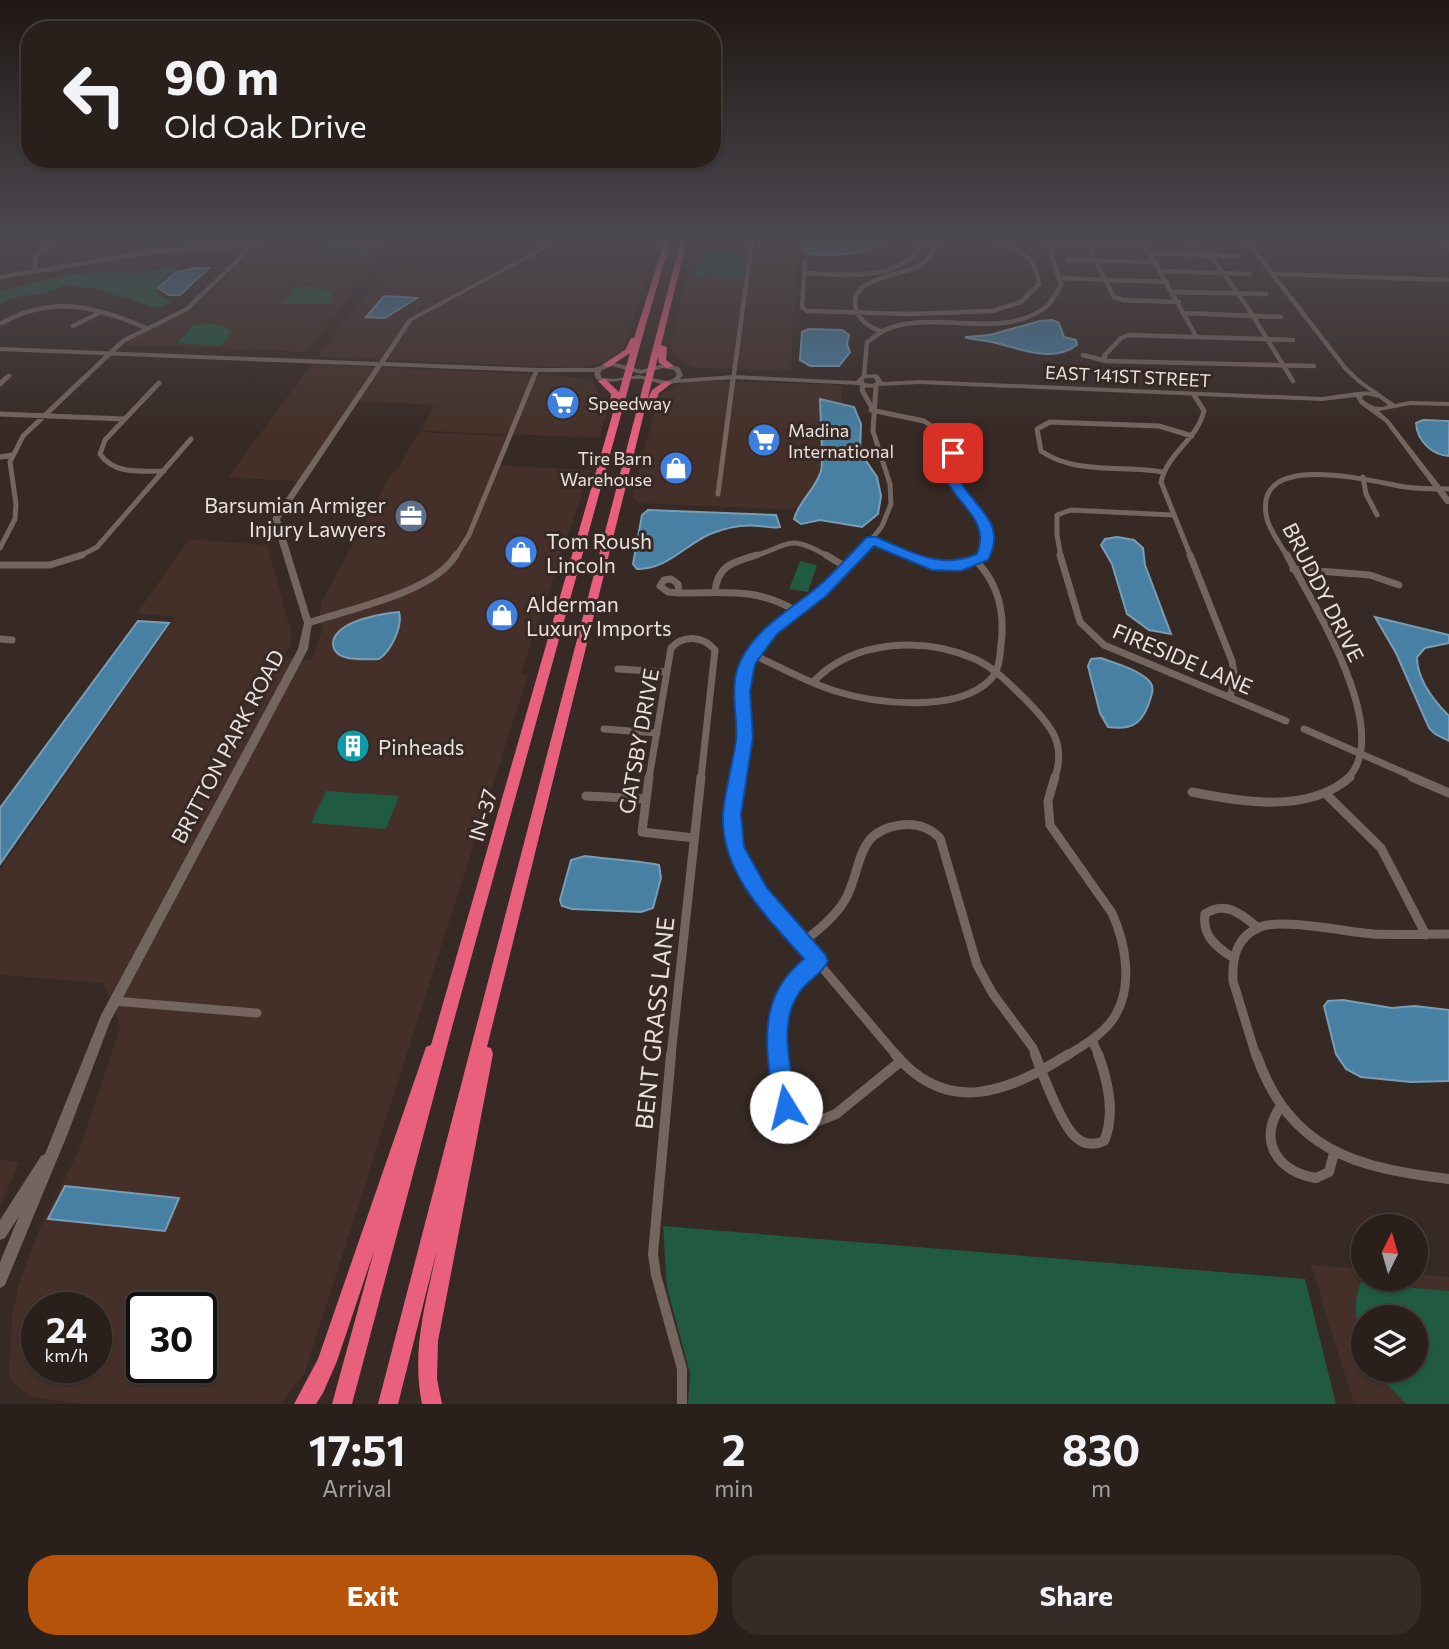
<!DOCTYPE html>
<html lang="en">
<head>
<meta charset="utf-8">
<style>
  :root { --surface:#291f1b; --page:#352c28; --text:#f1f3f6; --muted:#a5a2a3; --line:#453d3a; --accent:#b45309 }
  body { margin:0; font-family:Commissioner,sans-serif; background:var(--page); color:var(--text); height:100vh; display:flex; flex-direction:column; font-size:26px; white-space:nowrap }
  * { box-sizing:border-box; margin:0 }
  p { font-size:23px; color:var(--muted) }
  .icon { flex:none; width:38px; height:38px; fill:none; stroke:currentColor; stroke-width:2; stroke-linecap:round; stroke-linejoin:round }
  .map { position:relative; height:1404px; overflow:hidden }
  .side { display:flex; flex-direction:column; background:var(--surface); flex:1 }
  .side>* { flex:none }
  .banner { position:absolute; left:21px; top:21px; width:700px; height:147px; border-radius:28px; box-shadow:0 2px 5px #0004,0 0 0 2px var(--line); background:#291f1b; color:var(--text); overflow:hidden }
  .needle { width:46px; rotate:5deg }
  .buttons { position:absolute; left:1351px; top:1214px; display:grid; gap:14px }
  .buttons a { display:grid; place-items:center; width:77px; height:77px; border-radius:50%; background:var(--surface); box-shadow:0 2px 5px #0004,0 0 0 2px var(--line); font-size:35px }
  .speed { position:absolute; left:21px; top:1292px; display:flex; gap:14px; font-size:35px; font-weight:700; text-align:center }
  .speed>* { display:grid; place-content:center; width:91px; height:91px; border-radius:50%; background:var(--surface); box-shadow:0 2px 5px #0004,0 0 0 2px var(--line); line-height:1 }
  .speed small { font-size:18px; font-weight:400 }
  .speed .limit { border:4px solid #111; border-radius:10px; background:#fff; color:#111 }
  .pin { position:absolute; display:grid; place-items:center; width:60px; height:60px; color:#fff; margin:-30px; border-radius:14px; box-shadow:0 4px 10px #0006 }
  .me { position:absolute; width:77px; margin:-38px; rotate:351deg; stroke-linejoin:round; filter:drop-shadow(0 0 5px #0008) }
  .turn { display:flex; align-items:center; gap:24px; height:147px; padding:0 28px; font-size:32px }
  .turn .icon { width:91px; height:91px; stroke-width:2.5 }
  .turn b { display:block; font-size:49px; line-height:60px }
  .eta { display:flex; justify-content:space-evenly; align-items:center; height:119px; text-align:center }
  .eta b { font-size:42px; font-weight:700; line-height:49px }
  .action { display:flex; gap:14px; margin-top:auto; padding:14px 28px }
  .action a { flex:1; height:80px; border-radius:28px; background:var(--accent); color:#fff; font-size:28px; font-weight:700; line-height:80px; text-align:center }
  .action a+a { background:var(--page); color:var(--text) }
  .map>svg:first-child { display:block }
</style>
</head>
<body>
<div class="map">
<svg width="1449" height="1404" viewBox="0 0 1449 1404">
  <rect width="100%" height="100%" fill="#372924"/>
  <path fill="#443028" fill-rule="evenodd" d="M265 240H395L306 352 126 345 139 335 195 309Z
    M693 240H797L791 371 695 368 684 364 673 353 670 343 690 264Z
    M393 264 649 272 622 353 612 360 581 368 317 357 388 266Z
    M312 364 565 376 589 380 595 386 607 412 599 438 425 431 422 428 434 405 358 401 306 482 228 477Z
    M689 380 841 385 844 439 843 508 778 509 639 503 632 497 659 396Z
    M419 432 506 436 495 465 590 470 521 674 528 675 305 1372 281 1404H80L31 1397 9 1379 12 1316 18 1287 39 1230 80 1148 120 1027 103 983 0 975V870L175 617 137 613 189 539 267 545 292 635 290 646 283 657 312 660 323 628 319 622 321 603 392 472 398 468ZM37 1307H96V1367H37ZM142 1307H201V1367H142Z
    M0 1160 19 1162 0 1207Z
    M1311 1265 1363 1269V1279H1416V1274L1449 1277V1404H1354ZM1363 1318H1416V1370H1363Z"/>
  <path fill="#205a40" d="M374 240H383L370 255 360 258 350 249 315 254 318 250Z
    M700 252 747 253 743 278 694 276Z
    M176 267 155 290 158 295 172 302 155 308 97 289 64 285 47 293 15 297 0 304V291L68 275 104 271 132 273Z
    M303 286 328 290 332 294 329 298 334 300 331 304H281L293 291 292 289Z
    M217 324 232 331 221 346 178 343 193 325Z
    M800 561 817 565 808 592 789 589Z
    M326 791 399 796 386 829 311 823Z
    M663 1226 1305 1279 1336 1404H688L690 1373 667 1288Z
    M1360 1283 1449 1291V1404H1406L1379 1376 1376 1370H1416V1318H1363V1346C1356 1323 1353 1306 1360 1283Z"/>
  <path fill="#4880a3" stroke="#799db5" stroke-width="2" d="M806 240H834L840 243 853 240H883C877 253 824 258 811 254 805 252 805 251 802 247Z
    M195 268H209L180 295H169L158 288 176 272Z
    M384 296 417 298 385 318 366 317Z
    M1052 320 1059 323 1064 337 1076 340 1077 345C1052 364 1019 348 992 342 983 340 973 340 965 337L990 335 1040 321Z
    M809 329 842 330 849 335 847 344 850 352 839 366H810L800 360 802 332Z
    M820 399 854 407 861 424 860 452 877 477 881 496 878 514 862 527 820 520 801 524 794 519C799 501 815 490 821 471 824 461 820 413 820 399Z
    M1423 420 1449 421V456C1432 455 1417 441 1416 423Z
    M648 510 776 515 780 527C771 529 767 526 759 526 742 524 725 528 710 534 685 545 666 570 637 569L633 564 642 515Z
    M1117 537 1134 540 1143 548 1145 565 1171 634 1149 630 1127 614 1112 564 1101 545 1105 539Z
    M399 612C403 626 391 651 379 659 366 659 333 663 333 643 333 636 341 629 346 626 362 617 381 614 399 612Z
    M1375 617 1449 635V643L1425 648 1417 657C1417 679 1433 700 1449 716V741L1435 734 1429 728 1396 653Z
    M138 621 169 623 0 864V808Z
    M1101 658C1115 663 1140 670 1150 682 1154 687 1153 692 1151 697 1144 721 1135 731 1108 727L1100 713 1088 666 1091 659Z
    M585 856C597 858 652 862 659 865L661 878 653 908 641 912 572 909 562 906 560 900 571 860Z
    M1343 1000 1392 1008 1415 1006 1449 1010V1081L1411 1082 1361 1077 1346 1069 1336 1054 1324 1006 1328 1001Z
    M65 1186 179 1198 165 1231 48 1219Z"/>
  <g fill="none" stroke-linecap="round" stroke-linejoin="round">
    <path stroke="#75655f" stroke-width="4.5" d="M1185 240 1213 259 1248 308 1293 381
      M1438 240 1449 249
      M1059 242 1137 244 1146 247 1196 336
      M1086 243 1114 297 1123 300 1179 302
      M1150 253 1237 256
      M805 260 802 307 807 311 910 314 992 311 1021 302 1039 284C1036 254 1015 245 988 240
      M1067 260 1155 262
      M34 271 36 256 56 240
      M1161 271 1249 274
      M805 273C842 275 907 283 922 240
      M1274 274 1449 280
      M0 277 158 251 252 246
      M1061 278 1167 282
      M1173 292 1266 294
      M1184 313 1281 317
      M2 323C53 295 95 306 146 328
      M73 326 99 313
      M880 331C870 327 859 321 856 309 847 277 902 276 919 266 926 262 930 256 935 250V240
      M1083 355 1106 361 1314 366
      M1106 361 1104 356 1121 338 1129 335 1293 340
      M864 376 867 342C873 338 879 333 885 330 935 308 1000 342 1046 307 1052 302 1057 292 1061 285L1047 240
      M3 381 9 376
      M81 381 123 341 187 309 258 240
      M532 381 537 370
      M733 381 752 240"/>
    <path stroke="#75655f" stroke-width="5" d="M159 383 105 440 100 454C114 475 142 471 164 471
      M0 384 5 379
      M863 385 862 390 871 406
      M871 410 924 421 950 439C956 453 948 468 954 482 963 505 1008 528 981 557
      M0 414 124 419
      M0 457 12 455
      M1163 472C1124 465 1075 475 1041 451L1037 429 1050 422 1159 426 1192 436
      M1363 477 1366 494 1377 515
      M718 494 733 379
      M871 540 911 557
      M0 548 15 519 16 504 10 462 23 436 83 379
      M78 557 97 547 191 439
      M455 557 469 535 533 379
      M751 557C791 546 787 532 829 557
      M858 557 882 526 891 504 890 484 873 431 876 386
      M1061 557 1057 535V515L1071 510 1172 515
      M1191 557 1161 482C1167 453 1197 440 1204 411L1194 395
      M1288 557C1281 546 1270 531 1267 519 1250 448 1374 482 1405 487 1420 489 1435 489 1449 489"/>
    <path stroke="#75655f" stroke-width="7" d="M826 555 846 567
      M907 555C930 564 964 576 983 555
      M1060 555 1080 622 1104 645 1286 721
      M1190 555 1232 661 1235 678 1230 697
      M1287 555C1312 602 1394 731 1348 778
      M0 565H50L82 555
      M1293 569 1370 575 1399 585
      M671 579 678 584 679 593 668 592 660 586 664 580Z
      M715 592C717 565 734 562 757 555
      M679 593C724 593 756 587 796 611
      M308 623C349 609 433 593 456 555
      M0 639 12 640
      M752 654C780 667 806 682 835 691 876 704 957 713 990 680 999 671 1000 657 1001 645 1005 613 999 584 976 561
      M618 669 667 672
      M814 681C854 640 923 636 975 659 995 668 1013 687 1029 703 1052 727 1066 744 1055 778
      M604 729 657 733
      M1304 729 1416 778
      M649 778 671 648C684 634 703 636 715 650L701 778
      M739 778C744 745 738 710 743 677 750 639 785 621 812 599 829 585 845 571 860 555"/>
    <path stroke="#75655f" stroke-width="9" d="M649 777 642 832 694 838
      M739 777C732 826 735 850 760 894L897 1056
      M1055 777 1048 801 1050 825 1112 913C1126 944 1134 988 1113 1019 1102 1035 1083 1046 1066 1056
      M1412 777 1449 793
      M1192 792C1241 802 1309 814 1350 777
      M1325 793 1381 848 1426 935
      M586 796 645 799
      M803 942C818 930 835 917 845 900 863 868 854 831 901 825 916 823 930 828 940 838L977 965 993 994 1033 1048 1036 1056
      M1232 957C1215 946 1202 935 1205 914 1225 900 1241 914 1257 927
      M114 1001 257 1013
      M1092 1040 1099 1056
      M671 1056 701 777
      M777 1056C775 1015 784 986 818 961
      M1256 1056 1233 981C1232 958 1236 937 1260 927 1281 918 1346 932 1373 934 1398 935 1424 934 1449 934"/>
    <path stroke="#75655f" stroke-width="10" d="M671 1054 653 1254 656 1275 682 1369V1404
      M777 1054C779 1082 781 1117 813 1123L836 1114 901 1061
      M895 1054C948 1117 1008 1092 1069 1054
      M1035 1054C1042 1073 1062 1128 1078 1139 1086 1145 1095 1145 1104 1141 1116 1114 1108 1081 1098 1054
      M1256 1054C1290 1151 1356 1168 1449 1179
      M1281 1106C1257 1140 1277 1172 1316 1178L1329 1172 1334 1153"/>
    <path fill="#75655f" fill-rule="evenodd" d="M548 240H554L544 250 412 321 385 362 537 368H594L612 362 641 370 663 364 679 367 683 375 680 379 734 375 856 381 862 375 876 374 878 375 883 382 920 380 1322 397C1334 396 1360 390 1371 392L1358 383 1344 370 1243 240H1249L1348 368 1362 381 1395 404 1410 401 1449 402V406L1410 405 1379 411 1389 420 1449 497V504H1446L1385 422 1360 404 1356 397 1322 401 920 384 879 386C873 388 864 389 859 385L734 379 675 383C663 387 654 381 642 379 626 377 613 385 597 380L594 374 595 372H537L382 366 280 519 312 623 308 649 110 1022 68 1133 5 1285 0 1288V1262L19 1216 5 1238 0 1240V1220L41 1156 45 1154 101 1015 298 649 304 623 272 519 376 366 0 351V347L379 362 408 319 540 248ZM612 366 641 374 663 368 674 370 677 375 673 379 666 381 639 375 614 379 602 378 600 374 602 370ZM866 378H874L876 382 872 384 865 383 863 380ZM1366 395 1379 398 1388 405C1378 410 1370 405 1362 399L1363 396Z"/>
    <path fill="#e95f7e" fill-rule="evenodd" d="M665 240H671L646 324 454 1020 352 1404H332L374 1251 337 1361 323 1393 316 1404H294L318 1359 424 1053 426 1047 431 1045 614 409 610 406 611 394 598 381 605 379 619 392 630 353 609 367 602 365 625 350 631 338H634Z
      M681 240H687L661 345 667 347 666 360 674 366 667 368 659 363 658 357 647 401 652 390 665 381 672 383 659 393 652 410 645 409 487 1047 491 1048 493 1054 438 1341 437 1379 442 1404H422C411 1350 426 1302 437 1250L398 1404H378Z"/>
  </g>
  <linearGradient id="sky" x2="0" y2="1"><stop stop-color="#1e1714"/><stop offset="0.55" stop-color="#4d4950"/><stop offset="1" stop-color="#4d4950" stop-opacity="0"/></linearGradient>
  <rect width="1449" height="437" fill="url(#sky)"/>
  <path fill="#1a73e8" stroke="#114b97" stroke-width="2" d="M953 450 959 453C944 499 1015 510 988 560L961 571 932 570 874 546 826 596 777 634 755 664 750 691 753 737 741 814 744 847 767 888 825 954 828 961C823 974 807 980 799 993 777 1025 792 1071 797 1107L793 1114 786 1118 778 1114 774 1107C767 1051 754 999 804 959 768 918 720 873 723 814 725 789 733 764 736 740 738 713 728 685 741 660 756 629 788 611 814 590 833 575 849 555 867 537H876C912 552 939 570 977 554 996 509 926 494 949 451Z"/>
  <defs>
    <symbol id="supermarket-disc" viewBox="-11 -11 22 22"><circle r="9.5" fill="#3f7fe0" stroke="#372924"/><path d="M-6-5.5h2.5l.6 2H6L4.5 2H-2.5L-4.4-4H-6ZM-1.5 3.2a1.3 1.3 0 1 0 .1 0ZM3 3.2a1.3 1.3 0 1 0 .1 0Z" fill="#fff"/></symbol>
    <symbol id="shop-disc" viewBox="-11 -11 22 22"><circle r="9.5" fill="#3f7fe0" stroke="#372924"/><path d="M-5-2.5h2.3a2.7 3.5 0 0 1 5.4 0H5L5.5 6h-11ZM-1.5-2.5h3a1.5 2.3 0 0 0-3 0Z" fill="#fff"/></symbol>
    <symbol id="office-disc" viewBox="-11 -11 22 22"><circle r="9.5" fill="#5c6f8a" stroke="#372924"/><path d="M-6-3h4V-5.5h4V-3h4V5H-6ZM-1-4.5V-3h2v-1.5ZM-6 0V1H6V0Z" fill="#fff"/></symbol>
    <symbol id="building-disc" viewBox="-11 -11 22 22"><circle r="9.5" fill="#0f9aa8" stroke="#372924"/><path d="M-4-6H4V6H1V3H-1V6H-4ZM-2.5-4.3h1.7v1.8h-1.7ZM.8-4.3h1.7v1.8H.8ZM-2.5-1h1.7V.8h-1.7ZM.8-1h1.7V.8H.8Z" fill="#fff"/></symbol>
  </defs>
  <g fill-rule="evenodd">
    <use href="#supermarket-disc" x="544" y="384" width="38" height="38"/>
    <use href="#supermarket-disc" x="745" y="421" width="38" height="38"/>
    <use href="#shop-disc" x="657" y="449" width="38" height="38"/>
    <use href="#office-disc" x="392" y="497" width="38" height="38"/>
    <use href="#shop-disc" x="502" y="533" width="38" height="38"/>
    <use href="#shop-disc" x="483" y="596" width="38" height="38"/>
    <use href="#building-disc" x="334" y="727" width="38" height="38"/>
  </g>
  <g text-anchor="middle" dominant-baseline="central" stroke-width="6" stroke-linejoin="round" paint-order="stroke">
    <g font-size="18" fill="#eae1de" stroke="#372924">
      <text transform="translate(1128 376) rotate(3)">EAST 141ST STREET</text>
    </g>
    <g font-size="18" fill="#eae1de" stroke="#372924" text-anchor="start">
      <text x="588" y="403">Speedway</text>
      <text x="788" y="430">Madina<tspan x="788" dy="21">International</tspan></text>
      <text x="652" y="458" text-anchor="end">Tire Barn<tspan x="652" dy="21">Warehouse</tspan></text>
    </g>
    <g font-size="21" fill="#eae1de" stroke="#372924" text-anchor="start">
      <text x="386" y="504" text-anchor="end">Barsumian Armiger<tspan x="386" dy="24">Injury Lawyers</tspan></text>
      <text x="546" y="540">Tom Roush<tspan x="546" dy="24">Lincoln</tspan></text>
      <text x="526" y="603">Alderman<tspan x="526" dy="24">Luxury Imports</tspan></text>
      <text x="378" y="746">Pinheads</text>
    </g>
    <g font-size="21" fill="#eae1de" stroke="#372924">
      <text transform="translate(1324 592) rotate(63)">BRUDDY DRIVE</text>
      <text transform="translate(1183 658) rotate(23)">FIRESIDE LANE</text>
      <text transform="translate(638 741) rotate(-80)">GATSBY DRIVE</text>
      <text transform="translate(227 746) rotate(-62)">BRITTON PARK ROAD</text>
      <text transform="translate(482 815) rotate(-74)">IN-37</text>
    </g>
    <g font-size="24" fill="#eae1de" stroke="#372924">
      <text transform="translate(654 1023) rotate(-84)">BENT GRASS LANE</text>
    </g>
  </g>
</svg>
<div class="buttons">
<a><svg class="needle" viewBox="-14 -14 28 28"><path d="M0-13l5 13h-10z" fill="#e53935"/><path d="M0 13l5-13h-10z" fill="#a5a2a3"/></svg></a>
<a><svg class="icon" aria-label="layers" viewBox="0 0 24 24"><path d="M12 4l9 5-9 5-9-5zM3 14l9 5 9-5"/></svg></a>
</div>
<div class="speed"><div>24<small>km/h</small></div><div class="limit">30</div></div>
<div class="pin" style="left:953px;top:453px;background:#d93025"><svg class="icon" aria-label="arrive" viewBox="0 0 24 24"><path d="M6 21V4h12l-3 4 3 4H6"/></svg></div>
<svg class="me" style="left:786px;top:1107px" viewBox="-20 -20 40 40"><circle r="19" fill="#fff"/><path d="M0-13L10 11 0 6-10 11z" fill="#1a73e8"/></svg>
<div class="banner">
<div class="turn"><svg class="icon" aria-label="left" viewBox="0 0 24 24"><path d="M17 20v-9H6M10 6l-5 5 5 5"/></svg><div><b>90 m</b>Old Oak Drive</div></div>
</div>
</div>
<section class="side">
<div class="eta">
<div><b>17:51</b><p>Arrival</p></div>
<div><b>2</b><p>min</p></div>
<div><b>830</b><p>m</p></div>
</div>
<div class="action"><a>Exit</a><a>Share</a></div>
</section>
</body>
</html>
